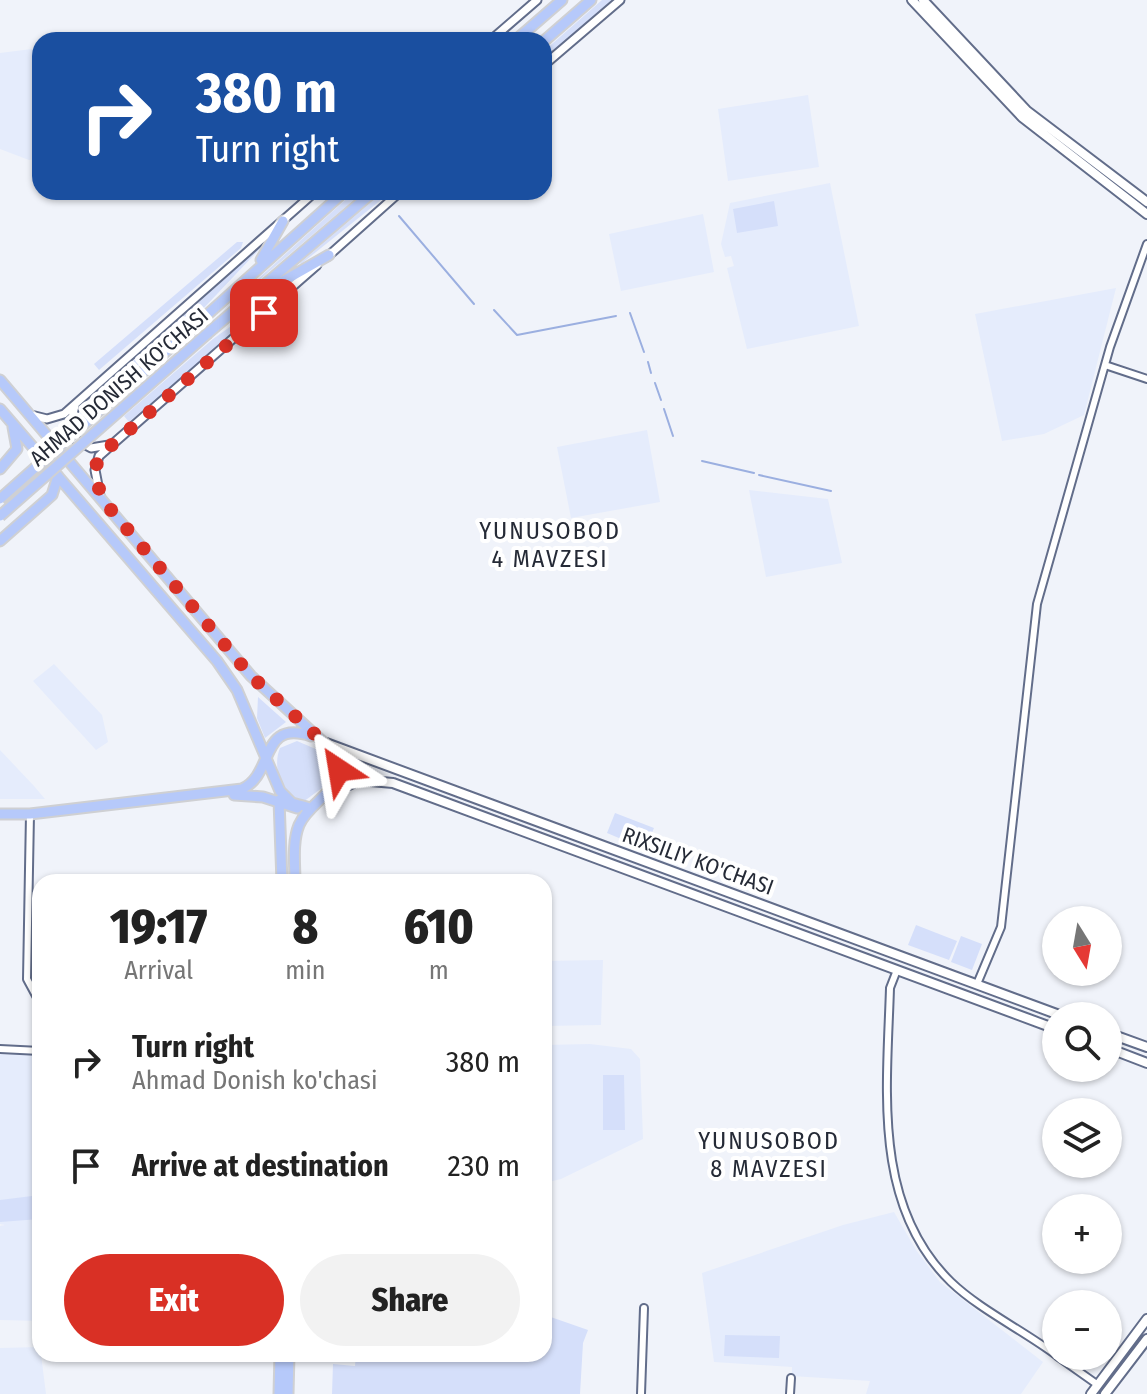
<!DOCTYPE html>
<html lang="en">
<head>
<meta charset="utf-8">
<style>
  :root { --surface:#fff; --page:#f2f2f2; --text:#222; --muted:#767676; --accent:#d93025 }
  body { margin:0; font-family:"Fira Sans Condensed",sans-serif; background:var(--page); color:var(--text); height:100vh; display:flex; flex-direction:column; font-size:30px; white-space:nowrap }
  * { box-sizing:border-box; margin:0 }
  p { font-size:26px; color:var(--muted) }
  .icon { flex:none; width:44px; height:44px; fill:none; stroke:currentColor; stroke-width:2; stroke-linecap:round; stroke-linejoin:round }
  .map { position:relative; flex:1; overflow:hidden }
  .side { position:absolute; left:32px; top:874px; width:520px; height:488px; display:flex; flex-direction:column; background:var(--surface); border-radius:24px; box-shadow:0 2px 6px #0004 }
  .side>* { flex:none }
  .top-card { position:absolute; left:32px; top:32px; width:520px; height:168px; border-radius:24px; box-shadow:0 2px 6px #0004; background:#1a4fa0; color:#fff; overflow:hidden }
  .needle { width:52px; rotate:169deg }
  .tools { position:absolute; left:1042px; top:906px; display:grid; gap:16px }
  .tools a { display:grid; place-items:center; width:80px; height:80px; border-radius:50%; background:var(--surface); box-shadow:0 2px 6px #0004; font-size:40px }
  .pin { position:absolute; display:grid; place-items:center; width:68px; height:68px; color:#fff; margin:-34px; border-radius:16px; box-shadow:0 4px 12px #0006 }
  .me { position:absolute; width:88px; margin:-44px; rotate:327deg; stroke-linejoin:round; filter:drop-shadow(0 0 6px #0008) }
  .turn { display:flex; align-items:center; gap:28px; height:168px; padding:0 32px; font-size:36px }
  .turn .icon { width:104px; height:104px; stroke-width:2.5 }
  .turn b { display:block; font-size:56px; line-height:68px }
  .eta { display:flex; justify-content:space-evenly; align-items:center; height:136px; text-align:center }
  .eta b { font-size:48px; font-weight:800; line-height:56px }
  .button { display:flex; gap:16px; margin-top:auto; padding:16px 32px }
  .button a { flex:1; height:92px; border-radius:48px; background:var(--accent); color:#fff; font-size:32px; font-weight:800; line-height:92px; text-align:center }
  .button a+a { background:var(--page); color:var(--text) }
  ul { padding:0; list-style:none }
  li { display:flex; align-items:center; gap:24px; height:104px; padding:0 32px }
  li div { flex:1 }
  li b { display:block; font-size:30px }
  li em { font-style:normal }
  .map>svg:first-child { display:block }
</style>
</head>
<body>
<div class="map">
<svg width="1147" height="1394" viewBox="0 0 1147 1394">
  <rect width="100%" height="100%" fill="#f0f3fa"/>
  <path fill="#e5ecfc" d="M32 49 40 55V159L29 160 0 149V53Z
    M808 95 819 167 728 181 718 109Z
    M830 183 859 326 747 349 727 268 734 266 731 256 725 257 721 244 730 203Z
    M703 214 714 272 621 291 609 234Z
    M1116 288 1084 415 1044 434 1002 441 975 314Z
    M647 430 660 502 571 518 557 447Z
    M749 490 828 499 842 563 766 577Z
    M54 664 102 715 108 742 96 750 33 681Z
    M0 750 34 786 45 799H0Z
    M603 960 601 1025 544 1026V961Z
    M590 1044 631 1049 640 1059 643 1139 561 1179 544 1183V1045Z
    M0 1054H40V1321L0 1320V1226L5 1225 0 1224Z
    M894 1212 916 1250 940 1282 1043 1362 1021 1394H866L870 1381 792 1376V1367L714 1362 702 1273 843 1225Z
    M40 1347 46 1394H0V1348Z"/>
  <path fill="#d5dffa" d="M602 0H613L544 59V51Z
    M354 192H363L218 315Z
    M383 192H391L301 264 300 263Z
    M774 201 778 226 737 233 733 209Z
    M269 239 201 311 81 414 109 383Z
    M237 242H243L241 248 99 370 94 364Z
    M290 284 129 422 124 416 213 339Z
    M258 697 286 722 265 738 257 718Z
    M297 741 325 753 331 765 326 785 303 802C281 799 272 766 280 748Z
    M615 813 654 828 645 849 607 833Z
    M116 875 195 879V882H116Z
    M916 925 957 941 949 960 908 945Z
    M961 936 982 944 972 970 951 962Z
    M603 1075H624L625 1130H603Z
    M40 1195V1219L0 1222V1200Z
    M544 1309 548 1311 545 1315 588 1330 583 1343 580 1394H332L333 1364 355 1366 356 1354H544Z
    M725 1335 780 1336 779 1358 724 1356Z"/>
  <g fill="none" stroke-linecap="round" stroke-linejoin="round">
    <path stroke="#9bafe0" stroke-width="2" d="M399 216 474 304
      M494 310 517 335 616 316
      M630 313 644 352
      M648 362 651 373
      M655 383 661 400
      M664 409 673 436
      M702 461 754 473
      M759 475 831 491"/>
    <defs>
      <path id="minor" d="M1105 365 1147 379
        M30 814 27 979 40 1003
        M897 970 890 988C887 1089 872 1205 951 1282 979 1309 1024 1331 1056 1355
        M977 984 1001 927 1037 604 1110 347 1147 244
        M0 1049 40 1051
        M1057 1356 1098 1385
        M641 1394 644 1308
        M790 1394 791 1378"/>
      <path id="tertiary" d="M491 40 537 0
        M544 65 620 0
        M327 257 400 192
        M75 406 71 422 76 440 91 448 109 445
        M31 415 47 419 64 414 315 192
        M100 496 95 470 99 456 317 265"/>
      <path id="secondary" d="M912 0 1022 117 1147 214
        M923 0 1027 111 1147 202
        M326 743 1062 1016
        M326 796 359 780 393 783 1056 1029
        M1108 1033 1147 1047
        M1108 1048 1147 1063
        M1091 1394 1147 1319
        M1105 1394 1147 1339"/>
      <path id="primary" d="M516 40 562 0
        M544 41 591 0
        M261 260 283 221
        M257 296 329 255
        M199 322 344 192
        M208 333 373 192
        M0 380 251 676 334 752C352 788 310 799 299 825 292 842 295 865 295 882
        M0 409 217 661 237 690 280 791 292 803 307 807
        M0 469 17 449 13 427
        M0 541 52 495 58 476
        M234 795 263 797 297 808
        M279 800 282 882
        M0 814H30L242 789C275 774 259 719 311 736
        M279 1394 280 1354
        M288 1394 289 1354"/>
    </defs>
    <use href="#minor" stroke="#626d8a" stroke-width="10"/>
    <use href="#tertiary" stroke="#626d8a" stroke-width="11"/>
    <use href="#secondary" stroke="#626d8a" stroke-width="12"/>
    <use href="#primary" stroke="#cfd0d3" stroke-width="13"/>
    <use href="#minor" stroke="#fff" stroke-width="6"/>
    <use href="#tertiary" stroke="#fff" stroke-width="7"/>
    <use href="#secondary" stroke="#fff" stroke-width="8"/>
    <use href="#primary" stroke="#b6c9fa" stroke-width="9"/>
    <defs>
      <path id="primary-bridge" d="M0 499 199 322
        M0 516 208 333"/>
    </defs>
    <use href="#primary-bridge" stroke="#cfd0d3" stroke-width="13" stroke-linecap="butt"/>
    <use href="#primary-bridge" stroke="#b6c9fa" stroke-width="9"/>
  </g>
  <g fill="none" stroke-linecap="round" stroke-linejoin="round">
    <path stroke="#d93025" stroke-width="14" stroke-dasharray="0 25.2" d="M264 313 99 456 95 470 101 498 251 676 331 749 339 770"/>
  </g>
  <g text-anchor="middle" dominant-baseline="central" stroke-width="8" stroke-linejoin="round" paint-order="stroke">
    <g font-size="22" fill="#252a36" stroke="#fff">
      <text transform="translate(119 387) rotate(-41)">AHMAD DONISH KO'CHASI</text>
      <text transform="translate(698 861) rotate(20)">RIXSILIY KO'CHASI</text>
    </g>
    <g font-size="24" letter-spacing="2" fill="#252a36" stroke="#fff">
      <text x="550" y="531">YUNUSOBOD<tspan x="550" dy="28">4 MAVZESI</tspan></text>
      <text x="769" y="1141">YUNUSOBOD<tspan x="769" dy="28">8 MAVZESI</tspan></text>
    </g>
  </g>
</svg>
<div class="tools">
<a><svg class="needle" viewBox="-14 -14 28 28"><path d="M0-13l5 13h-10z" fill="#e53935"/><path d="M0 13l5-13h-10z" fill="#767676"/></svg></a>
<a><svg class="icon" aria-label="search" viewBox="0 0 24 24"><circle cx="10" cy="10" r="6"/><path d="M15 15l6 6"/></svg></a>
<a><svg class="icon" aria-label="layers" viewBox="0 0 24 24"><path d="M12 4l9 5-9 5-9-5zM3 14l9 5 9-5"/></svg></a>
<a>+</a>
<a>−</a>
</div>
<div class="pin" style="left:264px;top:313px;background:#d93025"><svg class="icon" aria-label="arrive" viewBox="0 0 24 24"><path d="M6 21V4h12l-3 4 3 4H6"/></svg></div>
<svg class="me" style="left:339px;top:770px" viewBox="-20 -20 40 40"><path d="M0-17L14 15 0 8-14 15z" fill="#d93025" stroke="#fff" stroke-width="4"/></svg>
<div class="top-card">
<div class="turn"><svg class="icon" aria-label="right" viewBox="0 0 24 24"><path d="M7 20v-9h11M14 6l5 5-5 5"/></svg><div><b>380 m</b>Turn right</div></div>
</div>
<section class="side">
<div class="eta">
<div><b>19:17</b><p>Arrival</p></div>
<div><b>8</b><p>min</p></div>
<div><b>610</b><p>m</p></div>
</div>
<ul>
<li><svg class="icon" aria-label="right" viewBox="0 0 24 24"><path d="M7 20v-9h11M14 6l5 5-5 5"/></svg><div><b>Turn right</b><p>Ahmad Donish ko'chasi</p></div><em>380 m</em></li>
<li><svg class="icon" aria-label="arrive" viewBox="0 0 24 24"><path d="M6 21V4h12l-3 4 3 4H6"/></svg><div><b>Arrive at destination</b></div><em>230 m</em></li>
</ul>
<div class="button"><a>Exit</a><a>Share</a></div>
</section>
</div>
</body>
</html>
